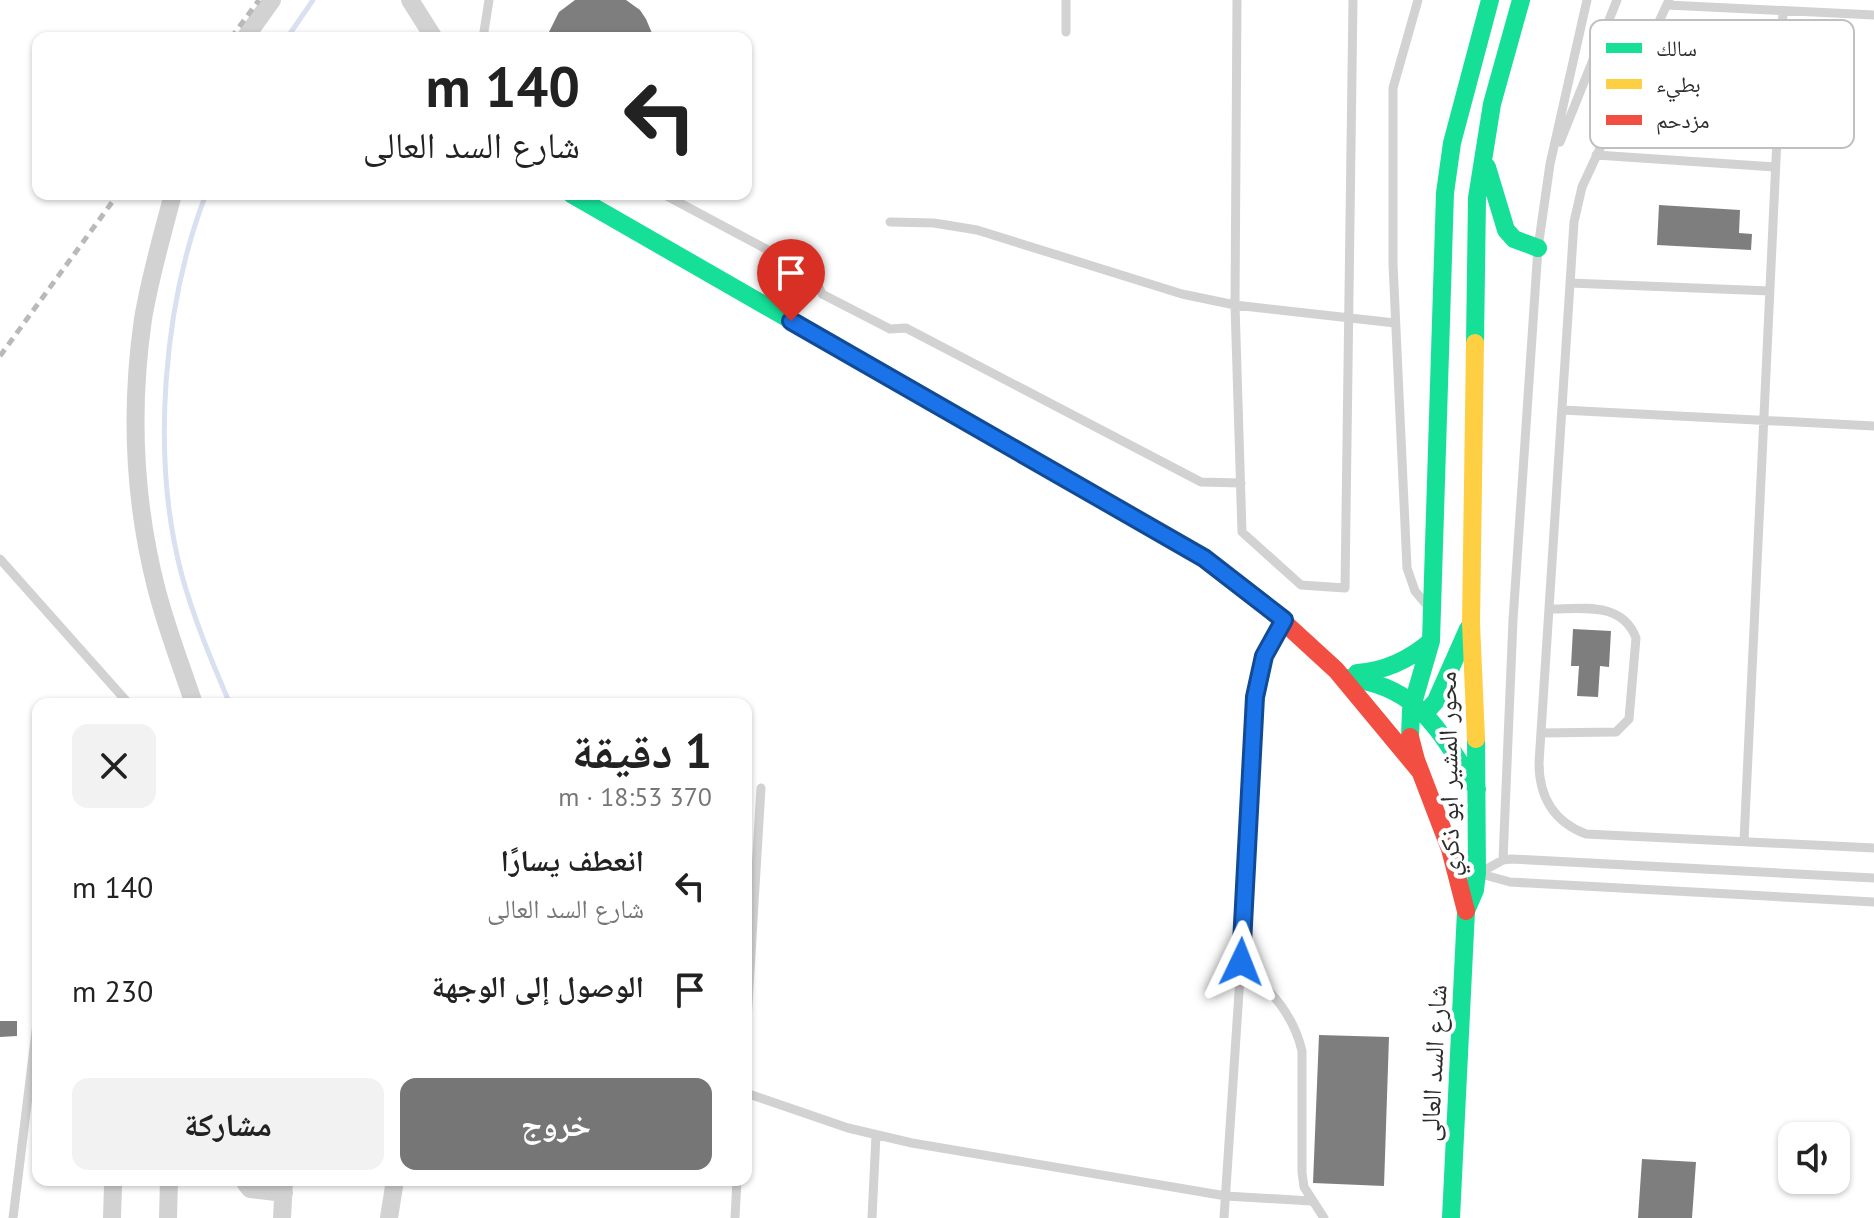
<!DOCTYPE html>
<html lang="ar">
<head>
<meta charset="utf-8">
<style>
  :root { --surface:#fff; --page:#f2f2f2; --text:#222; --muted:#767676; --accent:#767676 }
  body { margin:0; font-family:"PT Sans","Noto Naskh Arabic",sans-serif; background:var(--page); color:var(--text); direction:rtl; height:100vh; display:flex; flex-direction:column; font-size:30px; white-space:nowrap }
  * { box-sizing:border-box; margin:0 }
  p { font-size:26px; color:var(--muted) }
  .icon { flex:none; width:44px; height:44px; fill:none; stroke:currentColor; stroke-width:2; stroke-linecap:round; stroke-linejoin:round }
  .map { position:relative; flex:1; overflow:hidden; direction:ltr }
  .details { position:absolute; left:32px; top:698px; width:720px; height:488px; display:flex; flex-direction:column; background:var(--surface); border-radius:16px; box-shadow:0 2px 6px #0004; direction:rtl }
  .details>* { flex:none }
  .guide { position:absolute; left:32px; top:32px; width:720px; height:168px; border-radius:16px; box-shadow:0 2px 6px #0004; direction:rtl; background:#fff; color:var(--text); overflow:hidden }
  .controls { position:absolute; left:1778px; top:1122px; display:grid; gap:16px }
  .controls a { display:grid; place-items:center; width:72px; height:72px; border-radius:16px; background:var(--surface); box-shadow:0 2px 6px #0004; font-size:40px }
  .pin { position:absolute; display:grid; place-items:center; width:68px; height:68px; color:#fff; margin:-82px -34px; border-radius:50% 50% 50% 0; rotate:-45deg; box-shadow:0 0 8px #0007 }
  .pin .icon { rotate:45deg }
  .me { position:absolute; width:88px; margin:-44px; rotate:2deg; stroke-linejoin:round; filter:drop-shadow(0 0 6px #0008) }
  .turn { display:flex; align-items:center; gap:28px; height:168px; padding:0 40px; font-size:36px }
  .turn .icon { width:104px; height:104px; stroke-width:2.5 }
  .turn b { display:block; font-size:56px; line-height:68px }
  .round { display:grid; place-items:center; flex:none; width:84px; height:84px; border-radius:16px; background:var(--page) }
  .head { display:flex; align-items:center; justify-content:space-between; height:136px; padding:0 40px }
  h1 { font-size:48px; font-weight:800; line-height:60px }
  .cta { display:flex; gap:16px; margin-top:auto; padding:16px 40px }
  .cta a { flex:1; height:92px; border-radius:16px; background:var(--accent); color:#fff; font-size:32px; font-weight:800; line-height:92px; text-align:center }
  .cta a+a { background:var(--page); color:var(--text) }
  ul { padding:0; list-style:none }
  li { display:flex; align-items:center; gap:24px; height:104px; padding:0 40px }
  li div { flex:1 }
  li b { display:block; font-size:30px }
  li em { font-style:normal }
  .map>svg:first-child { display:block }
</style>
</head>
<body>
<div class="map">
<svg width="1874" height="1218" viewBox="0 0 1874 1218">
  <rect width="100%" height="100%" fill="#fff"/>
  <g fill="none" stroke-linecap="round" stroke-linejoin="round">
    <path stroke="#d9e0ef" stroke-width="5" d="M287 38 313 0
      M206 194C163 305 151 456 181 572 193 617 212 662 230 704"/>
  </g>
  <path fill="#7e7e7e" d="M575 0H626L640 10 646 19 654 38H546L559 12Z
    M1659 205 1740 210 1739 233 1752 234 1751 250 1657 245Z
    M1573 629 1611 631 1609 667 1600 666 1598 697 1577 696 1579 666H1571Z
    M0 1021H17V1036L0 1037Z
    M1319 1035 1389 1037 1384 1186 1313 1183Z
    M1642 1159 1696 1162 1692 1218H1638Z"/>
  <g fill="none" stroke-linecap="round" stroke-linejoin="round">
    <path stroke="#d2d2d2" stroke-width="9" d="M1237 0 1235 305 1242 532 1301 585 1345 588 1353 0
      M1418 0 1393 88V264L1407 568 1415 591 1425 603
      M1669 0 1582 187 1574 222 1539 763C1539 797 1554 822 1586 834L1874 848
      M1667 5 1874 15
      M1066 32V0
      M483 38 489 0
      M1560 142 1617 0
      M1596 155 1775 167
      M663 194 813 274 822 294 890 329 906 328 1201 482 1241 483
      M890 222 934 223 977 230 1182 294 1235 305 1395 323
      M1570 283 1770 291
      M1562 410 1874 426
      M0 559 129 704
      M1283 623 1264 656 1255 697 1241 962C1269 990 1293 1012 1302 1051V1172L1304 1187 1324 1218
      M1541 733 1616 732 1629 719 1636 638C1622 601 1582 609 1549 609
      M1744 841 1783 11
      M1503 860 1513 620 1538 248 1550 164 1587 0
      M1481 872 1503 860 1512 859 1874 878
      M1481 874 1510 882 1874 902
      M746 1037 761 788
      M746 1093 848 1128 912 1143 1226 1196 1311 1201
      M13 1218 38 1015
      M735 1218 737 1180
      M872 1218 876 1135
      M1224 1218 1241 962"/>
    <path stroke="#d2d2d2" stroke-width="18" d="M410 0 434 38
      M245 38 272 0
      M173 194C162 236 150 277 143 319 130 409 134 500 156 587 166 627 181 665 194 704
      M246 1180V1184L250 1189 284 1193
      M112 1218 113 1186
      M168 1218 169 1180
      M282 1218 284 1180
      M389 1218 395 1180"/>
    <path stroke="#16e098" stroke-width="18" d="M1487 167 1506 230 1514 239 1538 248
      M571 194 1076 484
      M1475 343 1477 198 1492 104 1521 0
      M1357 673C1386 671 1409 660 1431 641
      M1345 678C1420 685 1439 732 1477 789
      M1425 713 1436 701 1468 629
      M1410 737 1411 710 1431 641 1445 193 1452 143 1490 0
      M1451 1218 1466 911 1475 890 1477 873 1476 739"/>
    <path stroke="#ffcf43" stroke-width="18" d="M1475 343 1471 623 1476 739"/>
    <path stroke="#f24e42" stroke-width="18" d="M1076 484 1204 558 1263 603 1336 670 1419 770
      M1410 737 1416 760 1450 849 1466 911"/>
    <path stroke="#b9b9b9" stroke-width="5" stroke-dasharray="8 6" stroke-linecap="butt" d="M231 38 259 0
      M0 356 118 194"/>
  </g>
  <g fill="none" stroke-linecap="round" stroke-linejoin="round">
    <defs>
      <path id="route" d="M791 321 1204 558 1284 620 1264 656 1255 697 1241 962"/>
    </defs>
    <use href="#route" stroke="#114b97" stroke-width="20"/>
    <use href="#route" stroke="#1a73e8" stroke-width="14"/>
  </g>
  <g text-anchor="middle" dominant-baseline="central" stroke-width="8" stroke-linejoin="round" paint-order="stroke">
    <g font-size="26" fill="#2d2d2d" stroke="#fff">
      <text transform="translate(1448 774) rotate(-91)">محور المشير ابو ذكري</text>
      <text transform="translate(1433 1063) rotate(-87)">شارع السد العالى</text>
    </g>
  </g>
  <rect x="1590" y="20" width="264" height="128" rx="12" fill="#fff" stroke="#c0c0c0" stroke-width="2"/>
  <rect x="1606" y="43" width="36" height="10" fill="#16e098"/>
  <rect x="1606" y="79" width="36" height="10" fill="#ffcf43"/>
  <rect x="1606" y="115" width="36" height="10" fill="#f24e42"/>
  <g font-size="22" fill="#2d2d2d">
    <text x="1656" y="56">سالك</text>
    <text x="1656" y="92">بطيء</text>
    <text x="1656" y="128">مزدحم</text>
  </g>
</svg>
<div class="controls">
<a><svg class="icon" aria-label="sound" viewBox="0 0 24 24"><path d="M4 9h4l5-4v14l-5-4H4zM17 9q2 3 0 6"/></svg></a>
</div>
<div class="pin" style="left:791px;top:321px;background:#d93025"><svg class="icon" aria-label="arrive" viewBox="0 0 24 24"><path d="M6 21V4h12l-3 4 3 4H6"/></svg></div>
<svg class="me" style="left:1241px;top:962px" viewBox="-20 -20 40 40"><path d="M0-17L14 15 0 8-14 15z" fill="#1a73e8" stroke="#fff" stroke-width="4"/></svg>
<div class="guide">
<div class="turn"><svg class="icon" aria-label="left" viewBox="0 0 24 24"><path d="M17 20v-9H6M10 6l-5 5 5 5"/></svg><div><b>140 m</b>شارع السد العالى</div></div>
</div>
<section class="details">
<div class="head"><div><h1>1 دقيقة</h1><p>370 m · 18:53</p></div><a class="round"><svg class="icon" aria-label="close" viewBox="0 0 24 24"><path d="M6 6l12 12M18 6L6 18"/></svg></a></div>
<ul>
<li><svg class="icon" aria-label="left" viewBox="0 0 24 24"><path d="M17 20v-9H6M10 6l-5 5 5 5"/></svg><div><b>انعطف يسارًا</b><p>شارع السد العالى</p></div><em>140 m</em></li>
<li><svg class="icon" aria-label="arrive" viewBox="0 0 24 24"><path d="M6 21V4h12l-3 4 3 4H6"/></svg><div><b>الوصول إلى الوجهة</b></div><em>230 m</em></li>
</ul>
<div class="cta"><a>خروج</a><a>مشاركة</a></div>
</section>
</div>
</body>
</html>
